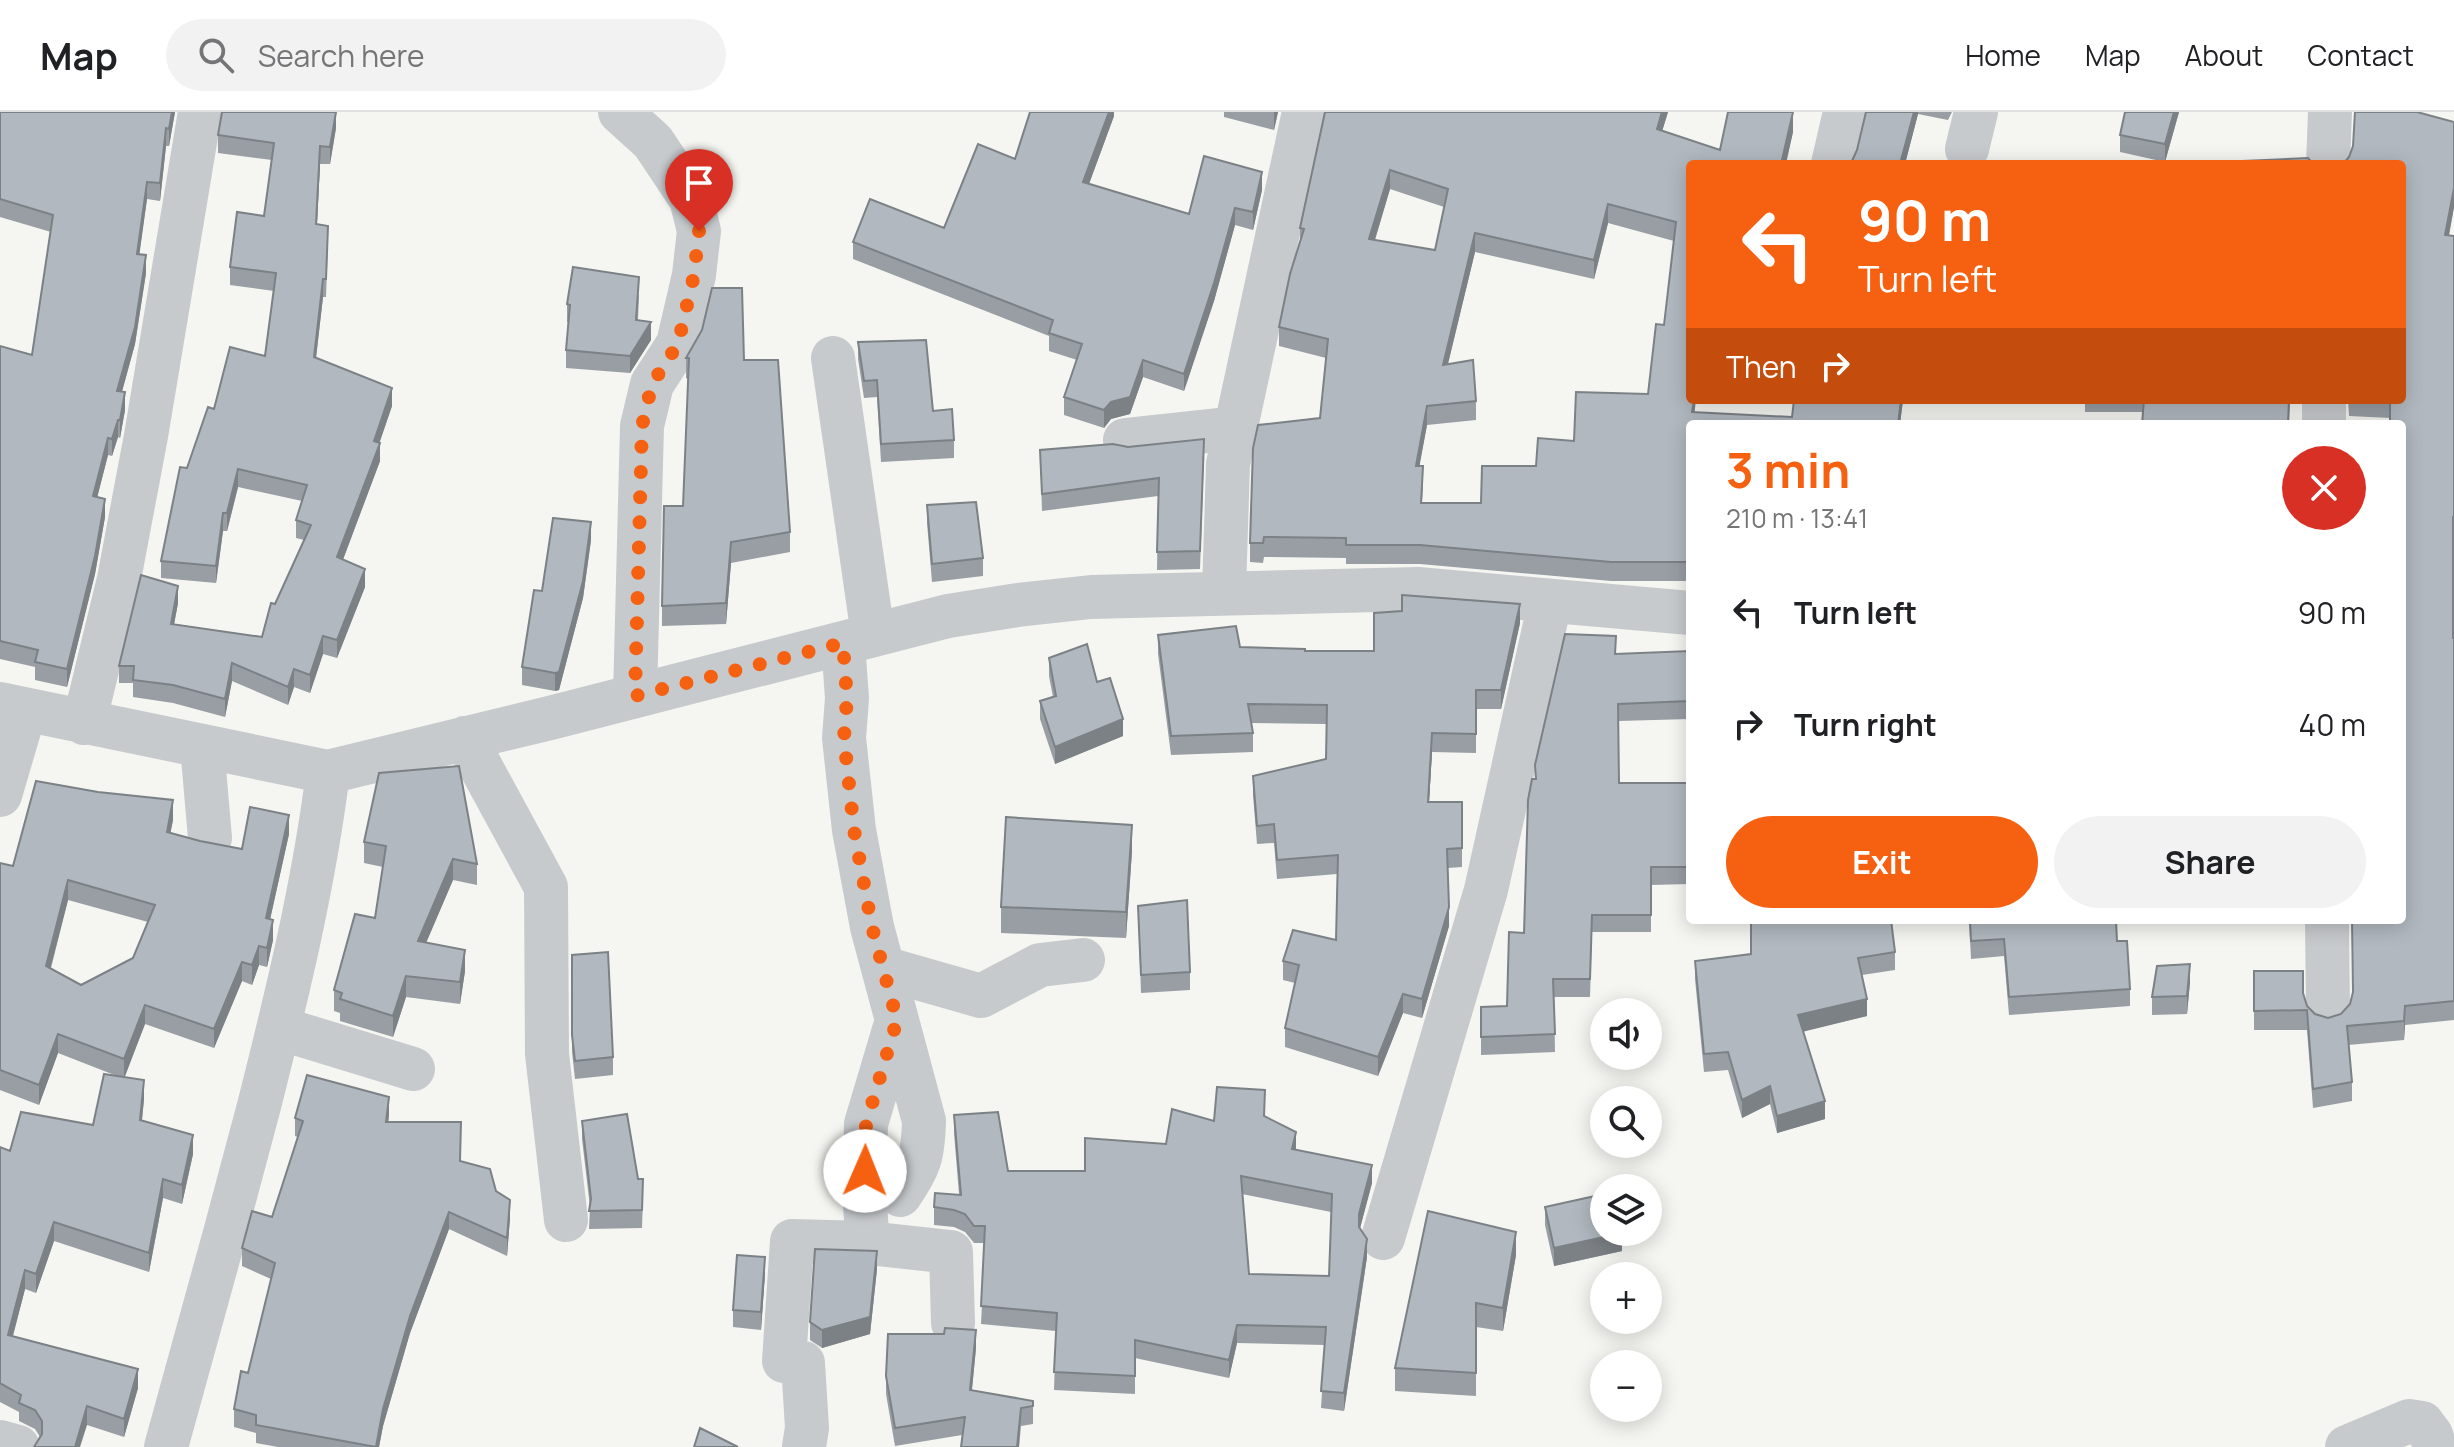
<!DOCTYPE html>
<html lang="en">
<head>
<meta charset="utf-8">
<style>
  :root { --surface:#fff; --page:#f2f2f2; --text:#202124; --muted:#757577; --line:#e0e0e0; --accent:#f66011 }
  body { margin:0; font-family:Manrope,sans-serif; background:var(--page); color:var(--text); height:100vh; display:flex; flex-direction:column; font-size:30px; white-space:nowrap }
  * { box-sizing:border-box; margin:0 }
  p { font-size:26px; color:var(--muted) }
  .icon { flex:none; width:44px; height:44px; fill:none; stroke:currentColor; stroke-width:2; stroke-linecap:round; stroke-linejoin:round }
  .map { position:relative; flex:1; overflow:hidden }
  .sheet { position:absolute; left:1686px; top:308px; width:720px; height:504px; display:flex; flex-direction:column; background:var(--surface); border-radius:8px; box-shadow:0 4px 20px #0003 }
  .sheet>* { flex:none }
  .top-card { position:absolute; left:1686px; top:48px; width:720px; height:244px; border-radius:8px; box-shadow:0 4px 20px #0003; background:#f66011; color:#fff; overflow:hidden }
  .buttons { position:absolute; left:1590px; top:886px; display:grid; gap:16px }
  .buttons a { display:grid; place-items:center; width:72px; height:72px; border-radius:50%; background:var(--surface); box-shadow:0 4px 20px #0003; font-size:40px }
  .pin { position:absolute; display:grid; place-items:center; width:68px; height:68px; color:#fff; margin:-82px -34px; border-radius:50% 50% 50% 0; rotate:-45deg; box-shadow:0 0 8px #0007 }
  .pin .icon { rotate:45deg }
  .me { position:absolute; width:88px; margin:-44px; rotate:1deg; stroke-linejoin:round; filter:drop-shadow(0 0 6px #0008) }
  .turn { display:flex; align-items:center; gap:28px; height:168px; padding:0 40px; font-size:36px }
  .turn .icon { width:104px; height:104px; stroke-width:2.5 }
  .turn b { display:block; font-size:56px; line-height:68px }
  .then { display:flex; align-items:center; height:76px; padding:0 40px; background:#0003; gap:16px; font-size:30px }
  .round { display:grid; place-items:center; flex:none; width:84px; height:84px; border-radius:42px; background:var(--page) }
  .head { display:flex; align-items:center; justify-content:space-between; height:136px; padding:0 40px }
  h1 { font-size:48px; font-weight:700; line-height:60px; color:var(--accent) }
  .cta { display:flex; gap:16px; margin-top:auto; padding:16px 40px }
  .cta a { flex:1; height:92px; border-radius:48px; background:var(--accent); color:#fff; font-size:32px; font-weight:700; line-height:92px; text-align:center }
  .cta a+a { background:var(--page); color:var(--text) }
  ul { padding:0; list-style:none }
  li { display:flex; align-items:center; gap:24px; height:112px; padding:0 40px }
  li div { flex:1 }
  li b { display:block; font-size:30px }
  li em { font-style:normal }
  header { display:flex; align-items:center; gap:48px; box-sizing:border-box; height:112px; padding:0 40px; background:var(--surface); border-bottom:2px solid var(--line) }
  header strong { font-size:38px }
  nav { display:flex; gap:44px; margin-inline-start:auto; font-size:28px }
  .search { width:560px; height:72px; background:var(--page); display:flex; align-items:center; gap:20px; box-sizing:border-box; padding:0 28px; border-radius:44px; color:var(--muted); font-size:30px }
  .map>svg:first-child { display:block }
</style>
</head>
<body>
<header>
<strong>Map</strong>
<div class="search"><svg class="icon" aria-label="search" viewBox="0 0 24 24"><circle cx="10" cy="10" r="6"/><path d="M15 15l6 6"/></svg>Search here</div>
<nav><a>Home</a><a>Map</a><a>About</a><a>Contact</a></nav>
</header>
<div class="map">
<svg width="2454" height="1335" viewBox="0 0 2454 1335">
  <rect width="100%" height="100%" fill="#f5f6f1"/>
  <g fill="none" stroke-linecap="round" stroke-linejoin="round">
    <path stroke="#c7cacd" stroke-width="44" d="M620 0 653 30 691 87 699 119 694 163 678 232 652 272 642 314 635 584
      M1967 37 1976 0
      M1833 52 1845 0
      M2328 52 2330 0
      M833 246 873 523
      M2324 312V288
      M1125 328 1236 316
      M1224 480 1228 352 1304 0
      M843 531 847 586 844 626 854 718 872 815 924 1009C923 1044 920 1054 900 1083
      M0 592 328 660 550 606 948 504 1018 493 1091 485 1418 477 1690 501
      M84 611 119 467 146 324 200 0
      M465 626 546 775 547 942 566 1108
      M202 634 210 726
      M0 683 25 598
      M2327 808 2328 900
      M883 856 981 884 1040 853 1083 848
      M279 916 413 957
      M1383 1126 1486 778 1550 490
      M868 1131 951 1140 953 1211
      M0 1330 18 1335
      M166 1335C198 1221 229 1108 259 994 287 883 314 773 328 660
      M804 1335 807 1316 803 1251 784 1249 792 1129 868 1131 864 1082 866 1012 897 908
      M2347 1335 2409 1309 2422 1311 2431 1323 2435 1335"/>
  </g>
  <path fill="#989ea4" fill-rule="evenodd" d="M0 0H175L169 34H166L160 89 147 87 139 142 146 161 135 232 122 280 125 298 120 326 118 325 112 344 108 343 97 385 105 405 95 462 67 575 35 568V555L0 547V234L32 243 51 120 0 105Z
    M1114 0V4L1089 72 1189 102 1262 78 1253 118 1235 113 1214 189 1184 279 1143 265 1130 302 1111 307 1104 316 1064 303V285L1077 248 1049 239V224L853 147V130L944 116 1015 47Z
    M1224 0H1278L1274 18 1224 5Z
    M1325 0H1668L1662 19 1720 38 1793 20 1786 49 1690 52 1695 300 1792 305 1903 288 1900 312H1690V469H1611L1420 452H1346V446L1264 445 1263 451 1250 450V431L1320 306 1326 246 1279 234V215L1300 130V116ZM1390 77 1444 95 1435 138 1375 128ZM1608 111 1674 129 1664 213 1648 282 1574 329 1481 391H1422L1423 374 1419 354 1427 313 1476 308V289L1448 252 1475 140 1594 167Z
    M1866 0H1952L1948 8 1918 2 1905 52H1848L1852 49 1857 38Z
    M2179 0 2165 50 2120 40V23Z
    M2454 10V95L2449 124H2454V424H2453V526H2454V908L2405 913 2404 928 2348 933 2352 970V989L2313 996 2307 918H2254V859L2303 881 2307 894 2315 902 2328 906 2341 902 2350 892 2402 808V312L2390 306 2349 304 2348 288H2402Z
    M336 16 330 52H320L317 112 328 131 326 185H323L316 246 392 294 379 331 380 349 343 448 365 475 337 546 323 542 310 581 294 575 288 593 232 569 225 605 173 591 133 585V571H119V554L178 491 174 512 262 525 275 492 304 428 296 426V408L302 389 238 375 227 419H223L216 471 161 466V449L187 356 214 297 265 244 274 179 230 173V155L264 104 272 48 218 41V23Z
    M639 183 638 208 651 228 630 261 566 256V238L568 210H567V192Z
    M858 230 933 299 954 328V346L881 350 877 285 864 286 858 247Z
    M686 246 744 248 790 420V440L731 451 726 512 662 514V494L683 394 688 267 686 266Z
    M2085 288H2290L2289 312 2143 300H2085Z
    M1128 335 1204 345 1200 457 1157 458 1158 384 1042 399 1040 338Z
    M927 393 983 446V464L932 470 927 411Z
    M591 428 583 486 559 578 555 579 522 573V555L542 479Z
    M1520 511 1501 597H1476V641L1432 640 1429 690H1462V755L1448 756 1449 814 1422 906 1403 901 1378 964 1285 935V916L1295 871 1283 868V849L1336 828 1337 762 1277 767 1274 731 1257 732 1253 683V664L1326 647 1327 612 1251 611 1253 621V640L1171 643 1158 542V523L1240 535 1305 539H1374Z
    M1690 539V607L1618 609 1619 671H1690V772L1651 773V820H1592L1590 885H1554L1555 940 1481 943V895L1507 894 1524 821 1535 667 1616 542Z
    M1049 546 1097 570 1123 624 1055 652 1040 607V589L1053 585 1049 564Z
    M173 708 170 721 200 729 242 737 289 722 270 807 273 828 267 855 259 853 252 873 242 869 214 936 145 912 124 965 144 987 142 1008 193 1042 182 1092 163 1086 149 1160 54 1129 36 1181 25 1177 13 1224 138 1276 124 1325 87 1313 40 1325 35 1317 19 1309V1300L0 1290V1035L10 1039 93 1013 117 964 58 941 39 993 0 978V751L13 754ZM68 788 148 810 133 846 81 873 51 856Z
    M364 730 477 752V773L453 768 426 830 465 859 460 892 406 885 393 925 340 909V901L334 899V878L375 806 383 755 364 751Z
    M1132 739 1126 826 1001 821V795Z
    M1138 794 1190 860V878L1141 881Z
    M1969 808H2116L2117 829 2130 877V894L2009 903 2004 844 1971 847Z
    M1895 840V858L1862 863 1867 904 1803 919 1825 1007 1777 1021 1770 992 1742 1006 1728 958 1704 960 1695 867V849Z
    M572 843 613 945V963L575 967 572 940Z
    M2190 870 2187 902 2152 903V885Z
    M389 1003 388 1010 461 1049 496 1079 510 1106 507 1144 449 1117 410 1221 383 1314 379 1335H278L256 1331V1321L234 1315V1297L248 1261 271 1167 242 1154V1136L272 1105 298 1025 295 1024V1006Z
    M954 1003 1008 1059H1085L1166 1032 1214 1009 1264 1004 1296 1037 1372 1071 1360 1116 1367 1145 1344 1299 1321 1296 1325 1233 1237 1231 1229 1266 1135 1246V1282L1054 1278 1056 1219 981 1212 985 1131H974L965 1120 954 1115 934 1113V1095L959 1082 954 1021ZM1242 1082 1331 1100 1329 1164 1249 1162Z
    M582 1009 638 1067 643 1085 642 1116 589 1117 590 1095 582 1027Z
    M1545 1095 1622 1139 1554 1154 1545 1113Z
    M1516 1143 1503 1219 1476 1215V1284L1395 1279V1256Z
    M877 1157 870 1222 822 1236 810 1228V1210Z
    M765 1162 761 1218 733 1215V1198Z
    M976 1236 972 1278 1033 1289V1312L1021 1314 1019 1335H961L962 1323 895 1334 886 1282V1264Z"/>
  <path fill="#7c8186" d="M172 0H175L169 34V17Z
    M336 0V16L330 52V35Z
    M1109 0H1114V4L1083 88V70Z
    M1274 0H1278L1274 18Z
    M1662 0H1668L1657 36V17Z
    M1793 0V20L1786 52 1782 48Z
    M1914 0H1918V2L1905 52H1900Z
    M2174 0H2179L2165 50V32Z
    M166 16V34L160 89V71Z
    M320 34V52L316 130V112Z
    M1390 58V77L1369 147V127Z
    M1262 60V78L1253 118V100Z
    M147 70V87L137 160V142Z
    M2454 76V95L2445 143V123Z
    M1608 92V111L1594 167V148Z
    M1235 96V113L1214 189 1184 279V262Z
    M1475 121V140L1443 272V253Z
    M146 143V161L135 232 117 297V279Z
    M323 167V185L314 263V245Z
    M651 210V228L630 261V244Z
    M1143 248V265L1130 302 1111 307 1104 316V298Z
    M392 276V294L374 347V329Z
    M125 280V298L120 326V308Z
    M1694 288H1696L1693 312 1692 300Z
    M1901 288H1903L1900 312H1898Z
    M1427 294V313L1416 373V354Z
    M118 308V325L112 344V327Z
    M108 326V343L93 402V384Z
    M380 331V349L337 463V445Z
    M238 357V375L227 419V401Z
    M105 387V405L95 462 67 575V557Z
    M223 401V419L216 471V454Z
    M591 410V428L583 486 559 578 555 579V561Z
    M731 430V451L726 512V491Z
    M365 457V475L337 546V528Z
    M178 474V491L171 529V512Z
    M1520 492V511L1501 597V578Z
    M323 524V542L310 581V563Z
    M232 551V569L225 605V587Z
    M294 557V575L288 593V575Z
    M1123 607V624L1055 652V635Z
    M1432 621V640L1428 708V690Z
    M173 688V708L167 739V720Z
    M289 703V722L266 826V806Z
    M1132 713V739L1126 826V800Z
    M453 747V768L418 850V829Z
    M68 768V788L46 873V854Z
    M1449 795V814L1422 906V887Z
    M273 808V828L267 855V836Z
    M259 834V853L252 873V853Z
    M465 838V859L460 892V870Z
    M242 850V869L214 936V917Z
    M2190 852V870L2187 902V884Z
    M406 864V885L393 925V904Z
    M1403 882V901L1378 964V945Z
    M1867 887V904L1798 921V903Z
    M145 893V912L124 967V947Z
    M2405 894V913L2404 928V909Z
    M58 922V941L39 993V973Z
    M144 968V987L140 1027V1008Z
    M1770 974V992L1742 1006V988Z
    M389 985V1003L386 1028V1010Z
    M1825 989V1007L1777 1021V1004Z
    M1296 1020V1038L1292 1037Z
    M193 1023V1042L182 1092V1073Z
    M1372 1053V1071L1359 1120V1102Z
    M163 1067V1086L149 1160V1141Z
    M510 1088V1106L507 1144V1126Z
    M449 1100V1117L410 1221 383 1314 379 1335H376L383 1297 410 1204Z
    M54 1110V1129L36 1181V1162Z
    M1516 1120V1143L1503 1219V1196Z
    M1622 1121V1139L1554 1154V1136Z
    M1367 1127V1145L1344 1299V1281Z
    M877 1139V1157L870 1222 822 1236V1218Z
    M765 1145V1162L761 1218V1200Z
    M25 1158V1177L8 1242V1223Z
    M1237 1213V1231L1229 1266V1248Z
    M976 1218V1236L970 1296V1278Z
    M138 1257V1276L124 1325V1307Z
    M87 1294V1313L80 1335H75Z
    M1021 1296 1019 1335H1017Z"/>
  <path fill="#b1b8bf" stroke="#7c8186" stroke-width="2" fill-rule="evenodd" d="M0 0H172L169 17 166 16 160 71 147 70 137 142 146 143 135 215 117 279 125 280 120 308H118L112 327 108 326 93 384 105 387 95 444 67 557 35 550 38 538 0 529V234L32 243 53 103 0 87Z
    M222 0H336L330 35 320 34 316 112 328 114 326 167H323L314 245 392 276 374 329 380 331 337 445 365 457 337 528 323 524 310 563 294 557 288 575 232 551 225 587 173 573 133 568 134 554H119L141 463 178 474 171 512 262 525 271 491 275 492 311 413 296 408 307 373 238 357 227 401H223L216 454 161 449 180 355 187 356 208 295 214 297 230 235 265 244 276 161 230 155 237 100 264 104 274 31 218 23Z
    M1030 0H1109L1083 70 1189 102 1204 44 1262 60 1253 100 1235 96 1214 171 1184 262 1143 248 1130 285 1111 290 1104 298 1064 285 1082 232 1049 221 1053 208 853 130 870 87 944 116 978 32 1015 47Z
    M1325 0H1662L1657 17 1720 38 1728 0H1793L1782 48 1800 52H1690V288H1694L1692 300 1792 305 1794 288H1901L1898 312H1690V450H1611L1420 433H1346V426L1264 425 1263 431H1250L1253 336 1258 313 1320 306 1328 227 1279 215 1290 162 1304 117 1300 116ZM1390 58 1448 77 1435 138 1369 127ZM1608 92 1676 110 1664 213 1656 212 1648 282 1576 280 1574 329 1538 326 1536 354H1482L1481 391H1421L1423 354H1416L1427 294 1476 289 1473 248 1443 253 1475 121 1594 148Z
    M1866 0H1914L1900 52H1848L1852 49 1857 38Z
    M2125 0H2174L2165 32 2120 23Z
    M2355 0H2417L2454 10V76L2445 123 2454 124V405H2453V526H2454V889L2405 894 2404 909 2347 914 2352 970 2313 977 2307 898 2254 899V859H2303V881L2307 894 2315 902 2328 906 2341 902 2350 892 2353 880 2352 808H2402V312H2390V288H2402V52H2343L2349 45 2353 34Z
    M2308 46 2313 52H2220V50Z
    M573 155 639 165 636 208 651 210 630 244 566 238 570 193 567 192Z
    M712 176H742L744 248H778L790 420 731 430 726 491 662 494 664 394H683L689 246H686L702 218Z
    M926 228 933 299 952 297 954 328 881 332 877 268 864 269 858 230Z
    M2144 288H2289L2288 312H2142Z
    M1204 327 1200 439 1157 440 1159 366 1042 382 1040 338 1113 332 1128 335Z
    M976 390 983 446 932 452 927 393Z
    M553 406 591 410 583 469 559 560 555 561 522 555 534 478 542 479Z
    M1402 483 1520 492 1501 578H1476V622L1432 621 1428 690H1462V736L1447 737 1449 795 1422 887 1403 882 1378 945 1285 916 1299 853 1283 849 1293 818 1336 828 1338 743 1277 748 1274 712 1257 714 1253 664 1326 647 1327 593 1248 592 1253 621 1171 624 1158 523 1236 514 1240 535 1305 537V539H1374V501L1402 499Z
    M1565 522 1616 524 1615 542 1690 539V589L1618 592 1619 671H1690V755H1651V803H1592L1590 867H1553L1555 922 1481 925V895L1507 894 1509 820 1524 821 1528 688 1532 667H1536L1535 653Z
    M1087 532 1097 570 1110 566 1123 607 1055 635 1040 589 1056 584 1049 546Z
    M459 654 477 752 453 747 418 829 465 838 460 870 406 864 393 904 340 887 342 881 334 878 355 802 375 806 386 734 364 730 379 661Z
    M36 669 98 680 173 688 167 720 200 729 242 737 250 695 289 703 266 806 273 808 267 836 259 834 252 853 242 850 214 917 145 893 124 947 58 922 39 973 0 958V751L13 754ZM68 768 155 793 133 846 81 873 46 854Z
    M1006 705 1132 713 1126 800 1001 795Z
    M1187 788 1190 860 1141 863 1138 794Z
    M1751 808H1891L1895 840 1858 846 1867 887 1798 903 1825 989 1777 1004 1770 974 1742 988 1728 940 1704 942 1695 849 1751 842Z
    M1970 808H2116L2117 829H2127L2130 877 2009 885 2004 827 1971 829Z
    M608 840 613 945 575 949 572 923V843Z
    M2190 852 2187 884 2152 885 2157 854Z
    M104 962 144 968 140 1008 193 1023 182 1073 163 1067 149 1141 54 1110 36 1162 25 1158 8 1223 138 1257 124 1307 87 1294 75 1335H34L42 1322V1309L35 1298 19 1291 21 1283 0 1271V1035L10 1039 21 1000 93 1013Z
    M307 963 389 985 386 1010H461L460 1049 490 1057 496 1079 510 1088 507 1126 449 1100 410 1204 383 1297 376 1335 256 1313V1303L234 1297 241 1259 248 1261 275 1151 242 1136 252 1099 272 1105 303 1009 295 1006Z
    M1217 975 1265 978 1264 1004 1296 1020 1292 1037 1372 1053 1359 1102V1115L1367 1127 1344 1281 1321 1279 1326 1215 1237 1213 1229 1248 1135 1228V1264L1054 1260 1057 1201 981 1194 985 1114H974L965 1102 954 1098 934 1095 935 1081 961 1083 954 1003 998 1000 1008 1059H1085V1026L1166 1032 1172 997 1214 1009ZM1241 1064 1332 1082 1329 1164 1249 1162Z
    M627 1002 638 1067H643L642 1098 589 1099 591 1087 582 1009Z
    M1604 1082V1120H1622V1121L1554 1136 1545 1095Z
    M1428 1099 1516 1120 1503 1196 1476 1191V1261L1395 1256Z
    M815 1137 877 1139 870 1205 822 1218 810 1210Z
    M737 1143 765 1145 761 1200 733 1198Z
    M945 1216 976 1218 970 1278 1033 1289V1294L1021 1296 1017 1335H961L965 1305 895 1316 886 1264 888 1222H944Z
    M700 1316 738 1335H694Z"/>
  <g fill="none" stroke-linecap="round" stroke-linejoin="round">
    <path stroke="#f66011" stroke-width="14" stroke-dasharray="0 25.2" d="M699 119 694 163 678 232 652 272 642 314 635 584 843 531 847 586 844 626 854 718 872 815 897 908 866 1012 865 1059"/>
  </g>
</svg>
<div class="buttons">
<a><svg class="icon" aria-label="sound" viewBox="0 0 24 24"><path d="M4 9h4l5-4v14l-5-4H4zM17 9q2 3 0 6"/></svg></a>
<a><svg class="icon" aria-label="search" viewBox="0 0 24 24"><circle cx="10" cy="10" r="6"/><path d="M15 15l6 6"/></svg></a>
<a><svg class="icon" aria-label="layers" viewBox="0 0 24 24"><path d="M12 4l9 5-9 5-9-5zM3 14l9 5 9-5"/></svg></a>
<a>+</a>
<a>−</a>
</div>
<div class="pin" style="left:699px;top:119px;background:#d93025"><svg class="icon" aria-label="arrive" viewBox="0 0 24 24"><path d="M6 21V4h12l-3 4 3 4H6"/></svg></div>
<svg class="me" style="left:865px;top:1059px" viewBox="-20 -20 40 40"><circle r="19" fill="#fff"/><path d="M0-13L10 11 0 6-10 11z" fill="#f66011"/></svg>
<div class="top-card">
<div class="turn"><svg class="icon" aria-label="left" viewBox="0 0 24 24"><path d="M17 20v-9H6M10 6l-5 5 5 5"/></svg><div><b>90 m</b>Turn left</div></div>
<div class="then">Then<svg class="icon" aria-label="right" viewBox="0 0 24 24"><path d="M7 20v-9h11M14 6l5 5-5 5"/></svg></div>
</div>
<section class="sheet">
<div class="head"><div><h1>3 min</h1><p>210 m · 13:41</p></div><a class="round" style="background:#d93025;color:#fff"><svg class="icon" aria-label="close" viewBox="0 0 24 24"><path d="M6 6l12 12M18 6L6 18"/></svg></a></div>
<ul>
<li><svg class="icon" aria-label="left" viewBox="0 0 24 24"><path d="M17 20v-9H6M10 6l-5 5 5 5"/></svg><div><b>Turn left</b></div><em>90 m</em></li>
<li><svg class="icon" aria-label="right" viewBox="0 0 24 24"><path d="M7 20v-9h11M14 6l5 5-5 5"/></svg><div><b>Turn right</b></div><em>40 m</em></li>
</ul>
<div class="cta"><a>Exit</a><a>Share</a></div>
</section>
</div>
</body>
</html>
